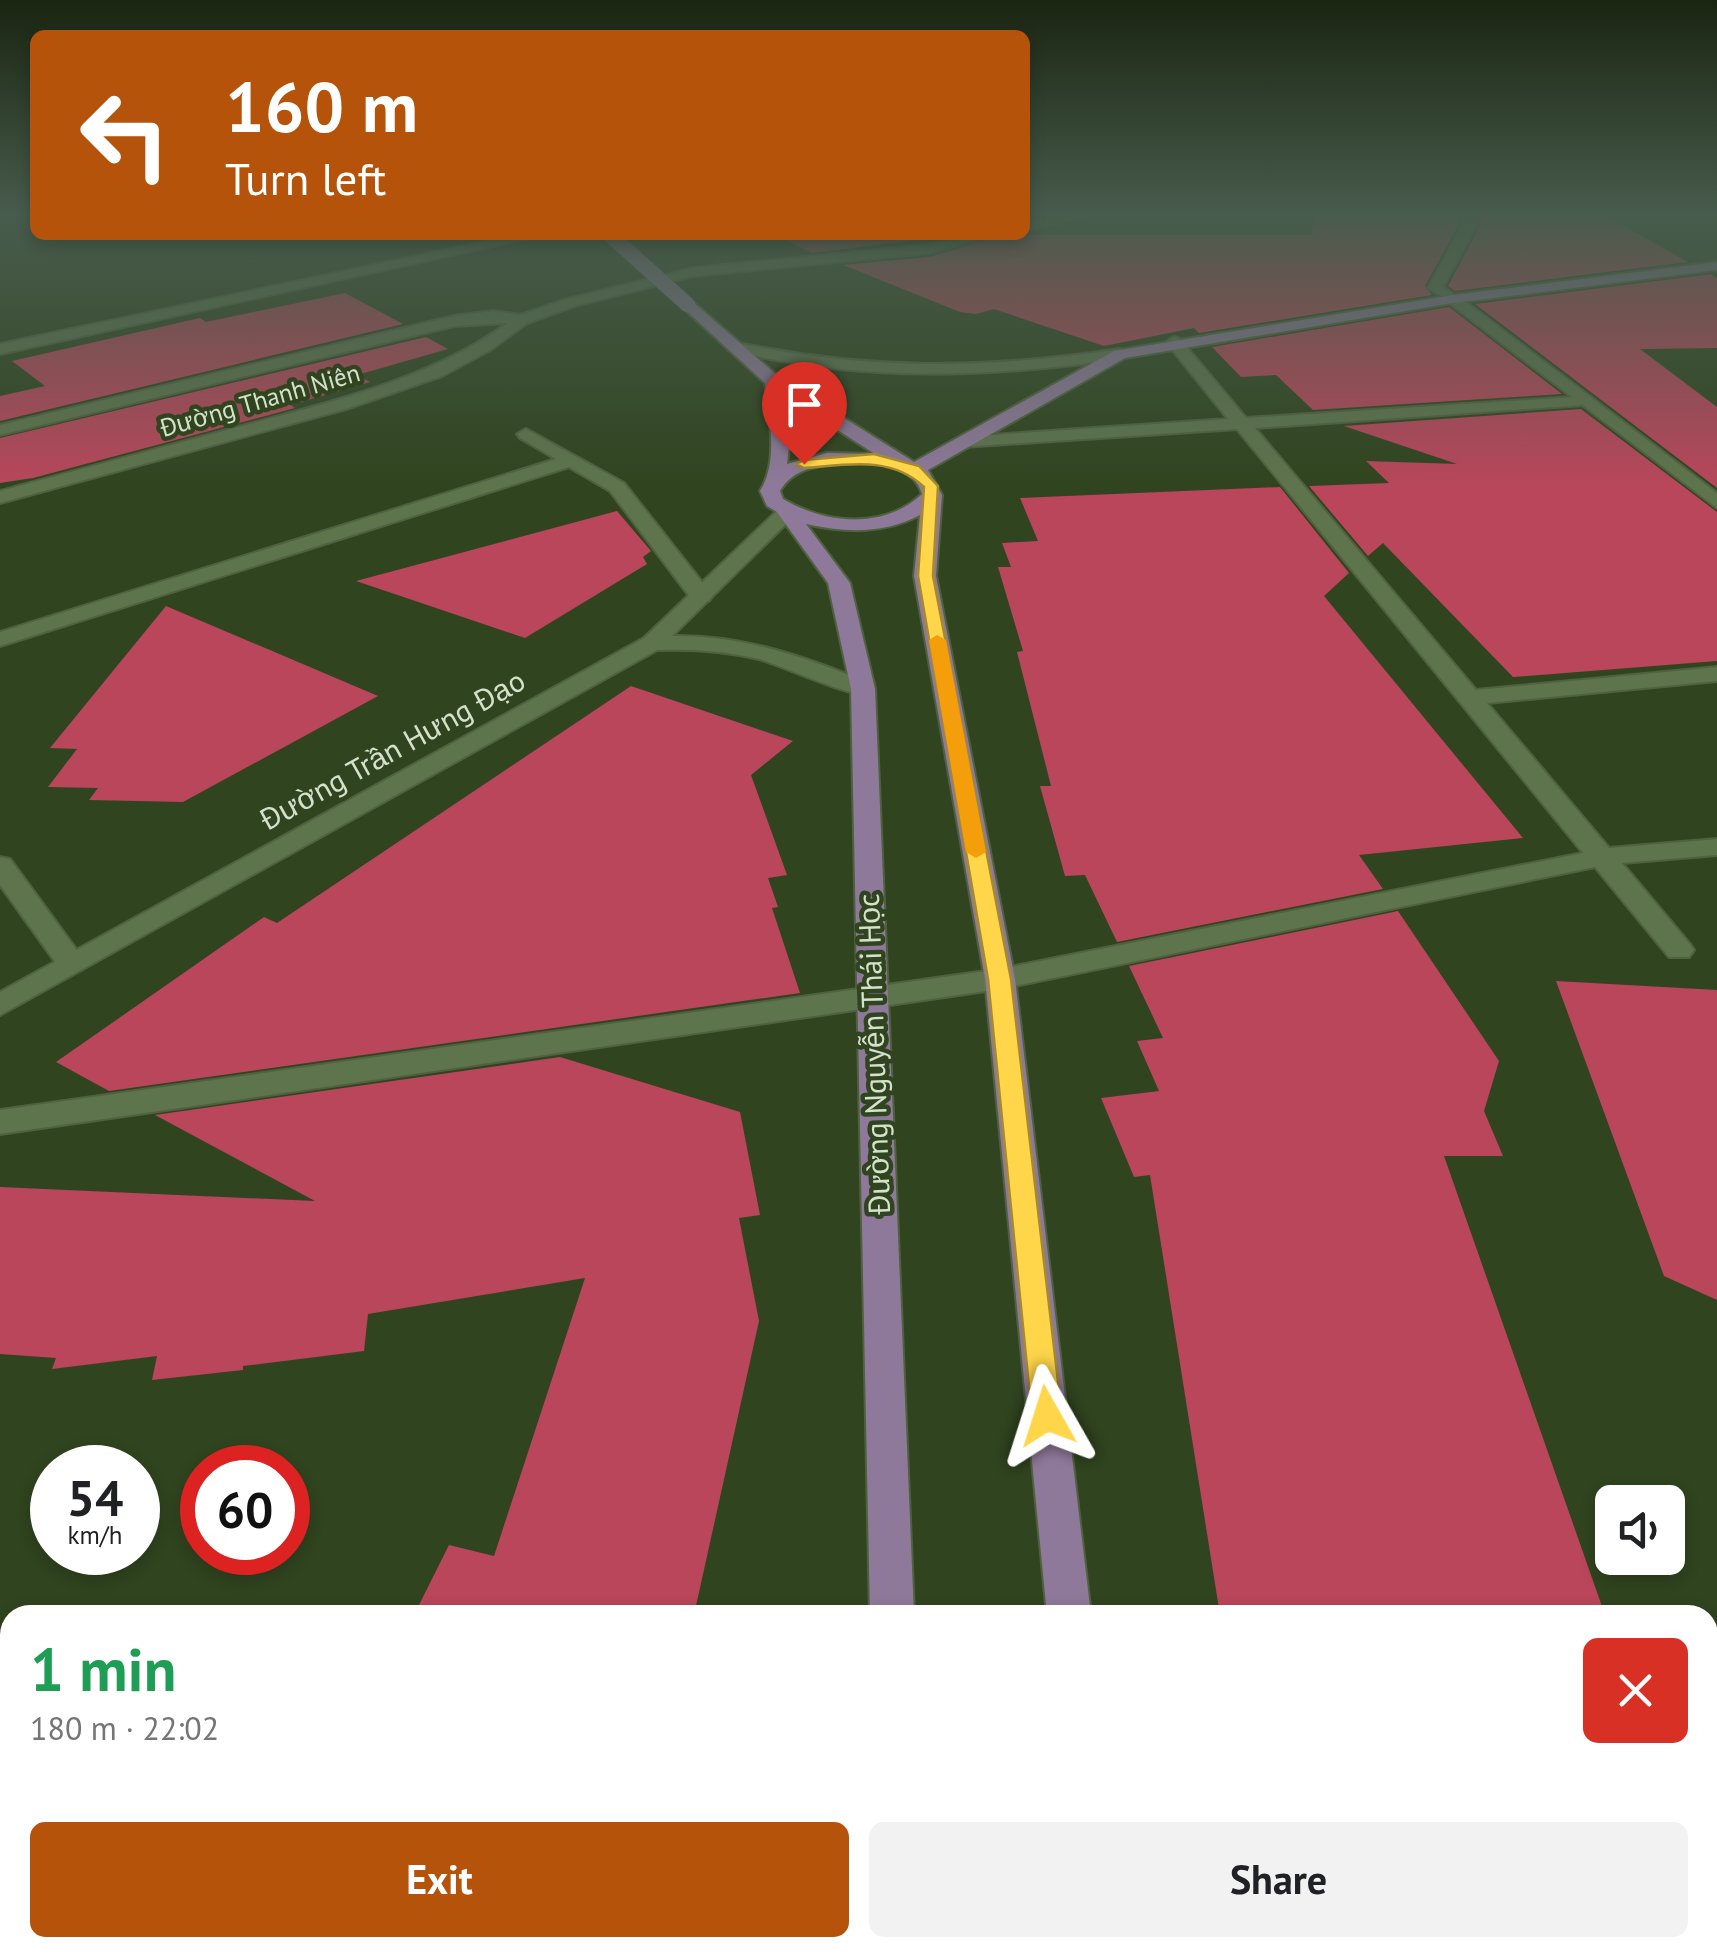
<!DOCTYPE html>
<html lang="en">
<head>
<meta charset="utf-8">
<style>
  :root { --surface:#fff; --page:#f2f2f2; --text:#202124; --muted:#757577; --accent:#b45309 }
  body { margin:0; font-family:"PT Sans",sans-serif; background:var(--page); color:var(--text); height:100vh; display:flex; flex-direction:column; font-size:38px; white-space:nowrap }
  * { box-sizing:border-box; margin:0 }
  p { font-size:32px; color:var(--muted) }
  .icon { flex:none; width:55px; height:55px; fill:none; stroke:currentColor; stroke-width:2; stroke-linecap:round; stroke-linejoin:round }
  .map { position:relative; flex:1; overflow:hidden }
  .panel { position:absolute; left:0px; top:1605px; width:1718px; height:352px; display:flex; flex-direction:column; background:var(--surface); border-radius:30px 30px 0 0; box-shadow:0 5px 15px #0003 }
  .panel>* { flex:none }
  .banner { position:absolute; left:30px; top:30px; width:1000px; height:210px; border-radius:15px; box-shadow:0 5px 15px #0003; background:#b45309; color:#fff; overflow:hidden }
  .tools { position:absolute; left:1595px; top:1485px; display:grid; gap:20px }
  .tools a { display:grid; place-items:center; width:90px; height:90px; border-radius:15px; background:var(--surface); box-shadow:0 5px 15px #0003; font-size:50px }
  .speed { position:absolute; left:30px; top:1445px; display:flex; gap:20px; font-size:50px; font-weight:700; text-align:center }
  .speed>* { display:grid; place-content:center; width:130px; height:130px; border-radius:50%; background:var(--surface); box-shadow:0 5px 15px #0003; line-height:1 }
  .speed small { font-size:25px; font-weight:400 }
  .speed .limit { border:15px solid #d22; background:#fff; color:#111 }
  .pin { position:absolute; display:grid; place-items:center; width:85px; height:85px; color:#fff; margin:-102px -42px; border-radius:50% 50% 50% 0; rotate:-45deg; box-shadow:0 0 10px #0007 }
  .pin .icon { rotate:45deg }
  .me { position:absolute; width:110px; margin:-55px; rotate:354deg; stroke-linejoin:round; filter:drop-shadow(0 0 8px #0008) }
  .turn { display:flex; align-items:center; gap:35px; height:210px; padding:0 30px; font-size:45px }
  .turn .icon { width:130px; height:130px; stroke-width:2.5 }
  .turn b { display:block; font-size:70px; line-height:85px }
  .round { display:grid; place-items:center; flex:none; width:105px; height:105px; border-radius:15px; background:var(--page) }
  .overview { display:flex; align-items:center; justify-content:space-between; height:170px; padding:0 30px }
  h1 { font-size:60px; font-weight:600; line-height:75px; color:#1e9e55 }
  .button { display:flex; gap:20px; margin-top:auto; padding:20px 30px }
  .button a { flex:1; height:115px; border-radius:15px; background:var(--accent); color:#fff; font-size:40px; font-weight:600; line-height:115px; text-align:center }
  .button a+a { background:var(--page); color:var(--text) }
  .map>svg:first-child { display:block }
</style>
</head>
<body>
<div class="map">
<svg width="1717" height="1956" viewBox="0 0 1717 1956">
  <rect width="100%" height="100%" fill="#30441f"/>
  <path fill="#b9465b" d="M1315 213H1456L1459 224 1425 286 1432 295 1199 333 1194 328 1104 346 994 309 976 314 960 312 843 265 929 257 1002 235H1311Z
    M1476 213H1601L1688 262 1455 291 1448 286 1480 226Z
    M776 235H956L812 253Z
    M1711 274 1717 278V348L1640 349 1717 407V488L1475 304Z
    M345 293 403 324 0 421V396L45 386 12 361 200 318 206 322Z
    M1449 307 1562 394 1313 410 1276 375 1241 377 1212 347Z
    M426 337 448 349 357 375 370 382 291 405 295 408 33 478 0 483V438Z
    M1581 409 1717 512V661L1513 677 1383 543 1368 556 1309 486 1389 483 1366 461 1457 464 1344 426Z
    M1280 487 1349 573 1324 596 1523 838 1359 855 1383 889 1117 942 1085 875 1065 876 1040 786H1051L1017 652 1023 651 998 567H1011L1002 543 1038 541 1020 498Z
    M617 511 651 551 643 557 647 564 525 638 356 581Z
    M166 606 378 696 183 802 89 800 98 788 48 787 77 749 50 748Z
    M631 686 793 741 751 775 787 875 768 878 778 907 772 908 800 993 109 1091 56 1062 264 917 277 923Z
    M1398 911 1499 1061 1484 1111 1503 1156H1444L1605 1615H1220L1150 1175 1134 1177 1101 1098 1159 1091 1137 1041 1163 1038 1129 966Z
    M1556 981 1717 990V1300L1664 1276Z
    M560 1057 740 1112 760 1215 739 1218 759 1321 694 1615H414L449 1545 494 1556 585 1278 368 1314 364 1351 243 1366V1370L152 1380 157 1356 52 1369 56 1358 0 1354V1187L315 1201 155 1115Z"/>
  <g fill="none" stroke-linecap="round" stroke-linejoin="round">
    <defs>
      <path id="street" d="M1070 213H1095L1025 231V223Z
        M1459 213H1472L1477 224 1443 287 1460 299 1453 303 1428 288 1463 224Z
        M516 235H544L0 354V344Z
        M973 235H998L928 253 693 276 574 306 527 323 492 349 442 376 346 409 0 503V491C79 470 158 448 238 427 331 402 428 380 508 323L454 326 0 435V425L454 316 493 311 521 315 564 300 693 268 928 245Z
        M1174 337 1180 339 1246 418 1590 396 1593 400 1584 405 1255 428 1476 690 1717 667V681L1487 703 1609 848 1717 839V855L1622 863 1689 943 1694 950 1689 957H1669L1595 867 1000 989 0 1134V1110L1000 969 1583 853 1237 429 962 447 953 442 962 437 1228 419 1166 342Z
        M526 429 624 483 709 591 712 596 709 601H693L610 491 569 467 0 646V632L556 459 520 438 517 434Z
        M0 857 10 859 81 956 86 963 81 970H61L0 885Z"/>
      <path id="secondary" d="M1448 296H1458L1717 493V508L1448 302Z
        M734 342C868 371 985 369 1120 349L1128 354 1120 359C987 378 860 382 728 350V344Z
        M787 506 794 508V516L672 636C741 634 809 658 871 684L875 689 871 694C853 699 784 666 759 659 725 651 691 649 657 650L0 1015V992L644 638 780 508Z"/>
      <path id="primary" d="M1717 262V270L1453 303 1125 358 928 470 942 495 936 576 1015 979 1091 1615H1047L985 979 914 576 920 515C884 534 846 533 806 524L850 583 875 689 914 1615H870L851 689 828 583 777 512 767 506 760 491C779 461 769 416 765 383L680 305 693 302 779 377 914 462 1114 351 1453 295ZM783 395 875 454 827 453 787 464 790 438ZM839 463C866 461 913 462 922 494 884 530 825 524 783 499L780 491C793 469 815 466 839 463Z
        M878 1948H930L931 1956H879Z
        M1094 1948H1146L1147 1956H1095Z"/>
    </defs>
    <use href="#street" stroke="#506140" stroke-width="4"/>
    <use href="#secondary" stroke="#506140" stroke-width="4"/>
    <use href="#primary" stroke="#506140" stroke-width="4"/>
    <use href="#street" fill="#5e744d" fill-rule="evenodd"/>
    <use href="#secondary" fill="#5e744d" fill-rule="evenodd"/>
    <use href="#primary" fill="#8f799a" fill-rule="evenodd"/>
    <defs>
      <path id="primary-bridge" d="M610 235 688 305"/>
    </defs>
    <use href="#primary-bridge" stroke="#506140" stroke-width="16" stroke-linecap="butt"/>
    <use href="#primary-bridge" stroke="#8f799a" stroke-width="15"/>
  </g>
  <linearGradient id="sky" x2="0" y2="1"><stop stop-color="#1a2511"/><stop offset="0.44" stop-color="#485c4d"/><stop offset="1" stop-color="#485c4d" stop-opacity="0"/></linearGradient>
  <rect width="1717" height="487" fill="url(#sky)"/>
  <path fill="#ffd54a" stroke="#a68a30" stroke-width="2.5" d="M874 454 919 466 938 486 933 576 1011 979 1062 1416 1058 1425 1047 1429 1036 1425 1032 1416 988 979 918 576 924 487C891 455 846 465 804 468L796 464 804 460Z"/>
  <path fill="#f59e0b" d="M937 635 946 640 986 852 976 858 966 852 929 640Z"/>
  <g text-anchor="middle" dominant-baseline="central" stroke-width="9" stroke-linejoin="round" paint-order="stroke">
    <g font-size="25" fill="#d4e1cb" stroke="#30441f">
      <text transform="translate(260 400) rotate(-16)">Đường Thanh Niên</text>
    </g>
    <g font-size="30" fill="#d4e1cb" stroke="#30441f">
      <text transform="translate(392 749) rotate(-29)">Đường Trần Hưng Đạo</text>
      <text transform="translate(873 1054) rotate(-92)">Đường Nguyễn Thái Học</text>
    </g>
  </g>
</svg>
<div class="tools">
<a><svg class="icon" aria-label="sound" viewBox="0 0 24 24"><path d="M4 9h4l5-4v14l-5-4H4zM17 9q2 3 0 6"/></svg></a>
</div>
<div class="speed"><div>54<small>km/h</small></div><div class="limit">60</div></div>
<div class="pin" style="left:804px;top:464px;background:#d93025"><svg class="icon" aria-label="arrive" viewBox="0 0 24 24"><path d="M6 21V4h12l-3 4 3 4H6"/></svg></div>
<svg class="me" style="left:1047px;top:1416px" viewBox="-20 -20 40 40"><path d="M0-17L14 15 0 8-14 15z" fill="#ffd54a" stroke="#fff" stroke-width="4"/></svg>
<div class="banner">
<div class="turn"><svg class="icon" aria-label="left" viewBox="0 0 24 24"><path d="M17 20v-9H6M10 6l-5 5 5 5"/></svg><div><b>160 m</b>Turn left</div></div>
</div>
<section class="panel">
<div class="overview"><div><h1>1 min</h1><p>180 m · 22:02</p></div><a class="round" style="background:#d93025;color:#fff"><svg class="icon" aria-label="close" viewBox="0 0 24 24"><path d="M6 6l12 12M18 6L6 18"/></svg></a></div>
<div class="button"><a>Exit</a><a>Share</a></div>
</section>
</div>
</body>
</html>
